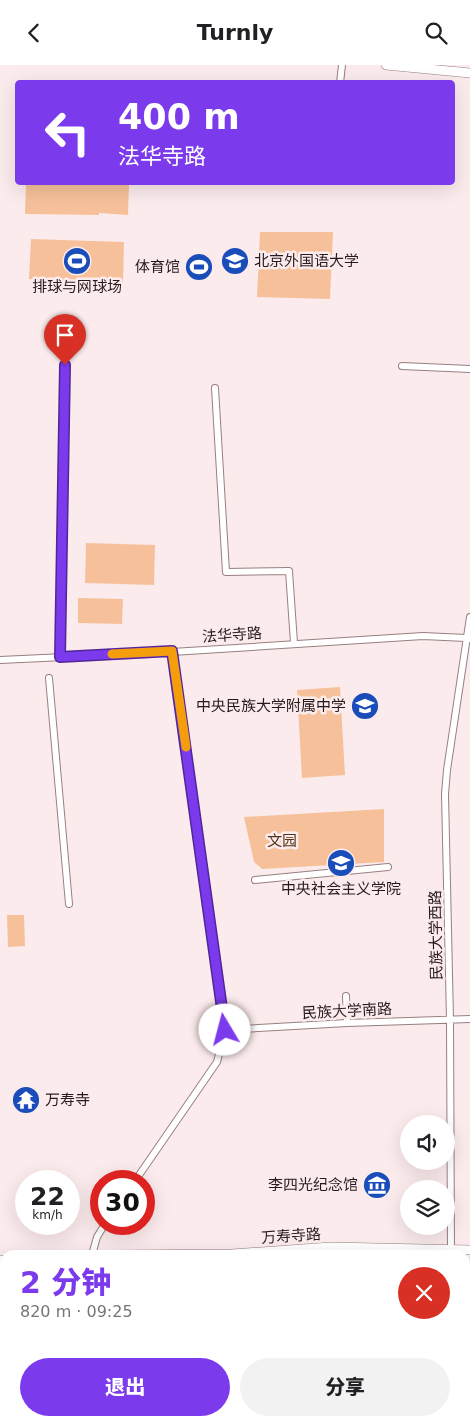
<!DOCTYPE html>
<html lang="zh">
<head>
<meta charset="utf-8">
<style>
  :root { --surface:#fff; --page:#f2f2f2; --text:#202124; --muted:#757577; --accent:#7c3aed }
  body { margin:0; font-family:"DejaVu Sans","Noto Sans SC",sans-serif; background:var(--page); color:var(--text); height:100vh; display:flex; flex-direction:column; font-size:19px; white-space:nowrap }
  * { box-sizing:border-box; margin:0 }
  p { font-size:16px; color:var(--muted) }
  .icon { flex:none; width:28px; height:28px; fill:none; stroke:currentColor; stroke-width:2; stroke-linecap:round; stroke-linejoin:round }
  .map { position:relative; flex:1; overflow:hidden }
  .drawer { position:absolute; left:0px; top:1185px; width:470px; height:176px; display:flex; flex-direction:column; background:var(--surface); border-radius:15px 15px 0 0; box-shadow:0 5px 20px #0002 }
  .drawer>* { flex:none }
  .top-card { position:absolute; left:15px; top:15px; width:440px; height:105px; border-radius:5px; box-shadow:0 5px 20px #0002; background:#7c3aed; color:#fff; overflow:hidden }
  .controls { position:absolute; left:400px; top:1050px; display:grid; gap:10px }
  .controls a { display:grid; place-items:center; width:55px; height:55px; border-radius:50%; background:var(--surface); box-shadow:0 5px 20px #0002; font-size:25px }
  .speed { position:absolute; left:15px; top:1105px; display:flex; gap:10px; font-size:25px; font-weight:700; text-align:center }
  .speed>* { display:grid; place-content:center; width:65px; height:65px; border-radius:50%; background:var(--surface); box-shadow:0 5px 20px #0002; line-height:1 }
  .speed small { font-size:12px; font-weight:400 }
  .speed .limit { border:8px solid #d22; background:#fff; color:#111 }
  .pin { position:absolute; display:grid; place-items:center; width:42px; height:42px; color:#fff; margin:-51px -21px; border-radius:50% 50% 50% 0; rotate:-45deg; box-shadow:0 0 5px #0007 }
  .pin .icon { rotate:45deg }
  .me { position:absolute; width:55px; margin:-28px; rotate:352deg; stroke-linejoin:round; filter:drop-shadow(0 0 4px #0008) }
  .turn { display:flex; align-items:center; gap:18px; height:105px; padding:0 20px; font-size:22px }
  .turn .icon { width:65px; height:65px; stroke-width:2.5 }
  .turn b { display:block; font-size:35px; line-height:42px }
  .round { display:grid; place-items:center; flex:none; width:52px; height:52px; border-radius:26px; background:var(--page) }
  .headline { display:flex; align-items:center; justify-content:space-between; height:85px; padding:0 20px }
  h1 { font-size:30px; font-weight:800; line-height:38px; color:var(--accent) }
  .primary-button { display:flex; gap:10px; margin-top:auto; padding:10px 20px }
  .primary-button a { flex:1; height:58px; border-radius:30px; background:var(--accent); color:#fff; font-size:20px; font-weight:800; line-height:58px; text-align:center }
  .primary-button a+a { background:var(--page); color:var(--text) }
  header { display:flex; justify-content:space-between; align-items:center; height:65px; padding:0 20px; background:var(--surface); font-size:22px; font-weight:800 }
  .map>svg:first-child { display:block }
</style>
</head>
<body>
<header><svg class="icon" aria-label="back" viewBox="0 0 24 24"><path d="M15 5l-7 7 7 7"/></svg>Turnly<svg class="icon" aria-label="search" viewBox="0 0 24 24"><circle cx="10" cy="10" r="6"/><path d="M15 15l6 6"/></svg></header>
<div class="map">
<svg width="470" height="1361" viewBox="0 0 470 1361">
  <rect width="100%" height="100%" fill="#fcebec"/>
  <path fill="#f6c19a" d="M26 118H129L128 150 99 148V150L25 149Z
    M260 167H333L330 234 257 232Z
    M31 174 124 177 123 218 29 214Z
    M86 478 155 480 154 520 85 518Z
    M78 533 123 534 122 559 78 558Z
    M340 622 345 710 302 713 297 625Z
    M384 744V797L262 804 254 797 244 752Z
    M7 850H24L25 881 8 882Z
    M336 1186 427 1188 428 1190H262Z
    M465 1302H470V1361H396L398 1356H465Z"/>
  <path fill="#c18fbd" d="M0 1202 5 1206V1238L0 1233Z"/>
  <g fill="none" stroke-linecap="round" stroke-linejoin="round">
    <path stroke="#c18fbd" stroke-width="11" d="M465 1344 470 1345"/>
    <path stroke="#4e124c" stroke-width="1" stroke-dasharray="6 5" stroke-linecap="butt" d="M0 1219 5 1224
      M465 1344 470 1345"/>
    <defs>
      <path id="minor" d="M340 18 342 0
        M402 301 470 304
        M215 323 226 507 289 506 294 578
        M61 592 65 299
        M0 595 172 587 423 571 466 573 470 574
        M49 613 69 839
        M255 815 388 802
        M346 931 347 958
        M225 965 347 958 470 954
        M135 1116 217 997 225 965 172 587
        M92 1190 97 1172 105 1159
        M451 1190 450 954 445 729 447 705 470 552
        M0 1298 5 1286"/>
      <path id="tertiary" d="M386 0 470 8
        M115 1190 232 1189 331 1182 470 1185
        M0 1195 5 1197
        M465 1202H470
        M0 1236 5 1232
        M0 1245 5 1242"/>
    </defs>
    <use href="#minor" stroke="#997f81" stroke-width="8"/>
    <use href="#tertiary" stroke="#997f81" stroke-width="10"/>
    <use href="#minor" stroke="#fff" stroke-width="6"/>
    <use href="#tertiary" stroke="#fff" stroke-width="9"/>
  </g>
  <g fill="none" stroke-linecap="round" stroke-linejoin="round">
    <defs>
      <path id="route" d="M65 300 60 592 172 586 225 965"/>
    </defs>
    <use href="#route" stroke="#51269a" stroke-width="12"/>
    <use href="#route" stroke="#7c3aed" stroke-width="9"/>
    <path stroke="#f59e0b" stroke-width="9" d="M112 589 172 586 186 682"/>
  </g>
  <defs>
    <symbol id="stadium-disc" viewBox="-11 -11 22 22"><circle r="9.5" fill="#1a4dba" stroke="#fcebec"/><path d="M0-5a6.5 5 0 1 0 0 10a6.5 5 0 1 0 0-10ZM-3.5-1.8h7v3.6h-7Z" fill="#fff"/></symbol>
    <symbol id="university-disc" viewBox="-11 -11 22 22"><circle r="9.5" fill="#1a4dba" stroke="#fcebec"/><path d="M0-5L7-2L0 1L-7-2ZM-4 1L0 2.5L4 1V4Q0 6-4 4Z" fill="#fff"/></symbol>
    <symbol id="school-disc" viewBox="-11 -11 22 22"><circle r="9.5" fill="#1a4dba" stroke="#fcebec"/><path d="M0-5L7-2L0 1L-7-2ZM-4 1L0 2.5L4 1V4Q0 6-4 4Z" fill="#fff"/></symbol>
    <symbol id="temple-disc" viewBox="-11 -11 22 22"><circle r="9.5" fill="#1a4dba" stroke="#fcebec"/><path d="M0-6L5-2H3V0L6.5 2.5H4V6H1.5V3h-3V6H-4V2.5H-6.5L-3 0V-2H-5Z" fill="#fff"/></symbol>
    <symbol id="museum-disc" viewBox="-11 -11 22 22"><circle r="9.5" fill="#1a4dba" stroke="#fcebec"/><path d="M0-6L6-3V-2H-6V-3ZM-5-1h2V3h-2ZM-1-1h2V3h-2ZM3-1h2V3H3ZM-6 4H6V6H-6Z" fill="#fff"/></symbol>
  </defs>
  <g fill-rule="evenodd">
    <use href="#stadium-disc" x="61" y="180" width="32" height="32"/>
    <use href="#university-disc" x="219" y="180" width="32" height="32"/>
    <use href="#stadium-disc" x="183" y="186" width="32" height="32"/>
    <use href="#school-disc" x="349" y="625" width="32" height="32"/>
    <use href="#university-disc" x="325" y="782" width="32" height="32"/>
    <use href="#temple-disc" x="10" y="1019" width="32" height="32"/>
    <use href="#museum-disc" x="361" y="1104" width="32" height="32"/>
  </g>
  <g text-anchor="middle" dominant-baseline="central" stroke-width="5" stroke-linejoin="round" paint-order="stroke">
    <g font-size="15" fill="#251b1c" stroke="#fcebec" text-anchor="end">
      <text x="254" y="196" text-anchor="start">北京外国语大学</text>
      <text x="180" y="202">体育馆</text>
      <text x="77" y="222" text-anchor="middle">排球与网球场</text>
      <text x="346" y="641">中央民族大学附属中学</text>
      <text x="341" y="824" text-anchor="middle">中央社会主义学院</text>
      <text x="45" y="1035" text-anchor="start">万寿寺</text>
      <text x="358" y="1120">李四光纪念馆</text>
    </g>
    <g font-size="15" fill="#251b1c" stroke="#fcebec">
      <text transform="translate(232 570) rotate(-4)">法华寺路</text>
      <text transform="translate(436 870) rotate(-91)">民族大学西路</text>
      <text transform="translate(347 946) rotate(-3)">民族大学南路</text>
      <text transform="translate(291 1171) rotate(-4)">万寿寺路</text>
    </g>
    <g font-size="15" fill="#573213" stroke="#fcebec">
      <text x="282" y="776">文园</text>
    </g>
  </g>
</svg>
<div class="controls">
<a><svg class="icon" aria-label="sound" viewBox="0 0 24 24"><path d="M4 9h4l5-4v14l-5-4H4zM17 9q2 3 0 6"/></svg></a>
<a><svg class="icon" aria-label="layers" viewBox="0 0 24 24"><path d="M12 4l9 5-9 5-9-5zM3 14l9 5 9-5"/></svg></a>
</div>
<div class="speed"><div>22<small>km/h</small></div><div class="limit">30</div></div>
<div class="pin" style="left:65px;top:300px;background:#d93025"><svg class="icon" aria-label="arrive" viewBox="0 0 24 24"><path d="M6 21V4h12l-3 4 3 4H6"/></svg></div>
<svg class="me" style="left:225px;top:965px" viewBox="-20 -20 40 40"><circle r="19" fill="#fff"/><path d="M0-13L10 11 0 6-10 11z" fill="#7c3aed"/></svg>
<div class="top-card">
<div class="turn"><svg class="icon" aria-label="left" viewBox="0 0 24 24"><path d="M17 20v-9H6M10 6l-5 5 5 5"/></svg><div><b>400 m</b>法华寺路</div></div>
</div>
<section class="drawer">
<div class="headline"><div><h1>2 分钟</h1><p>820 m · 09:25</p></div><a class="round" style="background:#d93025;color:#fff"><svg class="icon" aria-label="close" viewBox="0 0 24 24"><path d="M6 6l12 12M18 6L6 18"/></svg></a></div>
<div class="primary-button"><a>退出</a><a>分享</a></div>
</section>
</div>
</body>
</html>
